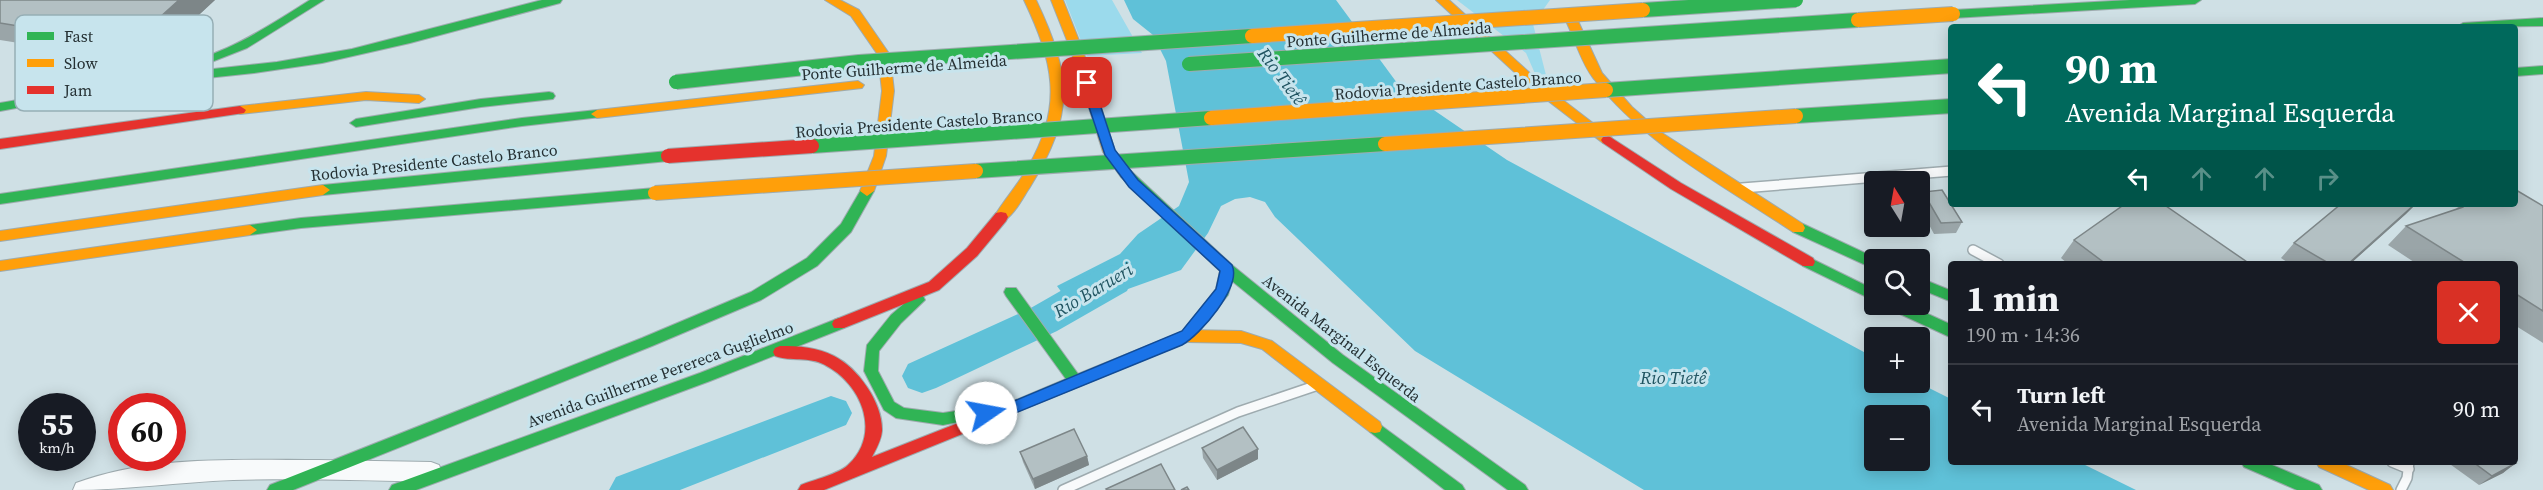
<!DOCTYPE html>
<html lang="en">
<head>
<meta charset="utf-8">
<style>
  :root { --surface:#171b24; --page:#242831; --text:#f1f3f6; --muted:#9ea1a6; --line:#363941 }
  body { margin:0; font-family:"Source Serif 4",serif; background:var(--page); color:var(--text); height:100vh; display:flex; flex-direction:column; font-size:22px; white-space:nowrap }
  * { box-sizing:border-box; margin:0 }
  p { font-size:20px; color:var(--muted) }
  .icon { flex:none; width:33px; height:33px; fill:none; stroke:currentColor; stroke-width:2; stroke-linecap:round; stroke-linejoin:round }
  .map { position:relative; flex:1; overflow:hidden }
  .panel { position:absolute; left:1948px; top:261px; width:570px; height:204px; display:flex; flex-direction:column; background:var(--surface); border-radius:6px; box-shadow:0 3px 15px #0003 }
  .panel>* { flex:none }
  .hud { position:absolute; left:1948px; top:24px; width:570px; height:183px; border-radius:6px; box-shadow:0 3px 15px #0003; background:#00695c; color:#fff; overflow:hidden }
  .needle { width:39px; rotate:349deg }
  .tools { position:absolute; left:1864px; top:171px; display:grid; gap:12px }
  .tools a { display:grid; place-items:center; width:66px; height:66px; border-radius:6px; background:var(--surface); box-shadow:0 3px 15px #0003; font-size:30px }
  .speed { position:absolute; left:18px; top:393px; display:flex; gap:12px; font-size:30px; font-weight:700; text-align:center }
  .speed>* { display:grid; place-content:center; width:78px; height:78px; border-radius:50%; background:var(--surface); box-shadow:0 3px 15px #0003; line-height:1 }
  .speed small { font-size:15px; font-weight:400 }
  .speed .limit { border:9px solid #d22; background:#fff; color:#111 }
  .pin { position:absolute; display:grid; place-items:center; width:51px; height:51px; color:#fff; margin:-26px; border-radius:12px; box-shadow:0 3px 9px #0006 }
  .me { position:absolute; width:66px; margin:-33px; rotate:78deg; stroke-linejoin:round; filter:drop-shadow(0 0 4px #0008) }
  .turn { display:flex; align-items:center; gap:21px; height:126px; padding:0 18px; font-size:27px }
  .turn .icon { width:78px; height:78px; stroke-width:2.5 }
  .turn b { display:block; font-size:42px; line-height:51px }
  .lanes { display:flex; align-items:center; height:57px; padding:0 18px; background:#0003; justify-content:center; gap:30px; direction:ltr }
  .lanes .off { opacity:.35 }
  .round { display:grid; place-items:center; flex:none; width:63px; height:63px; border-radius:6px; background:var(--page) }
  .headline { display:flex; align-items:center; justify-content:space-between; height:102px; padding:0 18px }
  h1 { font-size:36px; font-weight:700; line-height:45px }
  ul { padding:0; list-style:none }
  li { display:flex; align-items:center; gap:18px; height:90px; padding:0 18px; border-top:2px solid var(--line) }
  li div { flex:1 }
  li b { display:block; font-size:22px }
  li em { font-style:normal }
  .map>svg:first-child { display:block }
</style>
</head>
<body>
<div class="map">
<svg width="2543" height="490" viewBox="0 0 2543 490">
  <rect width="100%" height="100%" fill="#cfe0e5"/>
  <path fill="#9bdaec" d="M1065 0H1112L1142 53 1087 56Z
    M1457 0H1550L1533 24 1548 83 1536 76 1526 53Z"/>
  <path fill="#5fc1d8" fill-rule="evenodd" d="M1124 0H1336L1400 87 1507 160 1875 358V382L1919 383 1951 399 1952 462H2079L2136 490H1644L1415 351 1275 217 1265 202 1250 197 1235 199 1221 206 1208 233 1181 270 1114 294 1079 316 1057 286 1120 254 1138 234 1179 206 1189 182 1166 61 1153 35 1133 19ZM1875 416H1920V460H1875Z"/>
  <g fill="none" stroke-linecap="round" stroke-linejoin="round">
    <path fill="#5fc1d8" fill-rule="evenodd" d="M1113 265 1127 269 1132 280 1127 291 1057 331 936 388 922 393 908 388 902 376 908 364 1029 309 1099 269Z
      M831 396 846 401 852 413 846 425 680 490H609L616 477Z"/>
    <defs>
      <path id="lane" d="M1742 188 1952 171
        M1973 250 1999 264
        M2392 462 2409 469
        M1063 490 1238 412 1315 386
        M2401 490 2407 478 2409 462"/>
      <path id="street" d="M319 460 431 462 439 465 442 472 439 479 431 482C365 480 299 478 233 480 180 482 126 490 73 490L76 483C152 455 239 460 319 460Z"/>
      <path id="fast" d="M310 0H324L247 48 186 72 277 62 352 49 542 0H562L560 3 410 43 322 63 254 73 141 85 0 111V103C77 89 155 80 227 48 256 35 283 17 310 0Z
        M2130 0H2201L2195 4 1953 18 1947 14 1953 10Z
        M2543 18V26L2457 27 2463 23Z
        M2543 66V74L2516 76V68Z
        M549 92 553 93 555 96 553 99 481 107 356 127 350 123 356 119 481 99Z
        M597 110 603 114 601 117 522 126 0 204V194L522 118Z
        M668 151 674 156 668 161 323 195 316 190 323 185Z
        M1126 169 1131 171 1232 265 1343 355 1525 485 1528 490H1508L1333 363 1232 281 1228 295 1192 340 1014 413 1009 415 1004 413 1002 409 1004 405 1066 379 1006 296 1004 292 1006 288H1016L1078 374 1182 332 1216 289 1220 271 1121 177 1120 174 1121 171Z
        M867 186 874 191 851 232 817 266 761 300 652 346 293 490H267L270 485 642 338 751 292 807 258 841 224 862 188Z
        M655 188 662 193 655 198 301 228 250 235 243 230 250 225 301 218Z
        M1798 223 1803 224 1880 260H1875V268L1870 267 1793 232 1791 228 1793 224Z
        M1808 257 1875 290V301L1803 266 1801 262 1803 258Z
        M1920 278 1952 291V302L1920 289Z
        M918 294 923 296 925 300 901 323 879 351 878 371 894 402 904 408 943 413 969 409 974 411 976 415 974 419 943 425 896 418 884 410 864 371 867 345 891 315 913 296Z
        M1885 304H1906L1952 325V338L1887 308Z
        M839 318 844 320 846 324 844 328 710 381 416 490H389L392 485 700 373Z
        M1375 421 1462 485 1465 490H1445L1370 432 1368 427 1370 422Z
        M2241 462H2265L2319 485 2322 490H2297L2244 467Z"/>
      <path id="slow" d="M825 0H840L859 10 890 55 894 91 886 156 874 191 867 196 860 191 874 156 882 91 878 55 851 16Z
        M1024 0H1036C1072 76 1075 114 1030 187 1023 197 1013 218 1001 222L994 217C1004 200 1018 185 1028 167 1064 105 1053 61 1024 0Z
        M1051 0H1063L1082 48 1115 151 1131 171 1132 174 1131 177H1121L1103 152 1070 48Z
        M1436 0H1449L1542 84 1611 137 1613 140 1611 143H1603L1534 90Z
        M1572 17 1578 21 1602 73 1632 107 1659 131 1803 224 1805 228 1803 232H1793C1725 186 1645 145 1594 79 1581 63 1575 39 1566 21Z
        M858 81 864 85 862 88 597 118 591 114 597 110Z
        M366 92 419 95 425 99 419 103 366 100 240 114 234 110 240 106Z
        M323 185 330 190 323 195 0 241V231Z
        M250 225 257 230 250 235 0 271V261Z
        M1187 330 1241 331 1272 341 1380 422 1382 427 1380 432 1375 433 1370 432 1262 349 1241 343 1187 342 1182 340 1180 336 1182 332Z
        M2316 462H2340L2390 485 2393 490H2369L2319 467Z"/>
      <path id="jam" d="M240 106 246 110 244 113 0 149V139Z
        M1607 135 1681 183 1813 258 1815 262 1813 266H1803L1671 189 1603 143 1601 140 1603 137Z
        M1001 212 1006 213 1008 217 1006 221 977 256 939 290 844 328H834L832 324 834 320 929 282 967 248 996 213Z
        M780 346C799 346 817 347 834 356 858 368 883 403 882 431 881 441 876 449 872 457L1009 403 1014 405 1016 409 1014 413 824 490H798L801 485C813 480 839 474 848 465 882 434 862 384 825 365 809 356 791 362 775 356L773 352 775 348Z"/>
    </defs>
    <use href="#lane" stroke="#9eabaf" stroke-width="12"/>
    <use href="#street" stroke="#9eabaf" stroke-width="2"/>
    <use href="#fast" stroke="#9eabaf" stroke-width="2"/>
    <use href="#slow" stroke="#9eabaf" stroke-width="2"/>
    <use href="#jam" stroke="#9eabaf" stroke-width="2"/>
    <use href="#lane" stroke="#f8fafb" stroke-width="9"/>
    <use href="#street" fill="#f8fafb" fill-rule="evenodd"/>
    <use href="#fast" fill="#30b455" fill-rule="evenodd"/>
    <use href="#slow" fill="#ff9f0a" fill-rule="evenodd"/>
    <use href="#jam" fill="#e5322d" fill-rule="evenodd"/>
    <defs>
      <path id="fast-bridge" d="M1643 10 1796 0
        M1189 64 1858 20
        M676 82 859 62 1252 36
        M1606 90 1952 66
        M1796 116 1952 106
        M812 146 1211 118
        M976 171 1385 144"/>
      <path id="slow-bridge" d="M1858 20 1953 14
        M1252 36 1643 10
        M1211 118 1606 90
        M1385 144 1796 116
        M655 193 976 171"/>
      <path id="jam-bridge" d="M668 156 812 146"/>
    </defs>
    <use href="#fast-bridge" stroke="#9eabaf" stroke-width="16" stroke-linecap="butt"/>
    <use href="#slow-bridge" stroke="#9eabaf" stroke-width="16" stroke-linecap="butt"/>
    <use href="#jam-bridge" stroke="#9eabaf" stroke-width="16" stroke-linecap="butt"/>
    <use href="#fast-bridge" stroke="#30b455" stroke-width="14"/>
    <use href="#slow-bridge" stroke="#ff9f0a" stroke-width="14"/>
    <use href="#jam-bridge" stroke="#e5322d" stroke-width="14"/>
  </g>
  <path fill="#9aa5a8" d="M0 0H215L174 38 151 36 126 60 0 40Z
    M1923 192 1962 222 1956 233 1934 234 1920 208V198Z
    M2461 204H2516L2543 206V343L2516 326V264H2417L2388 245 2406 226 2455 210Z
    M2407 213 2350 264H2290L2281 258 2294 243Z
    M2074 240 2250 264H2068L2061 258Z
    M1202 448 1258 449V459L1217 480 1203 458Z
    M1020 452 1087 456 1089 465 1035 489 1023 462Z
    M2447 462H2514L2503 473 2479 485Z"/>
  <path fill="#7d8688" d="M179 0H215L174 38 159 18Z
    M135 16 151 36 126 60 110 41Z
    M2415 204H2416L2407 213 2350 264H2348Z
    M1258 449V459L1217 480V470Z
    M1087 456 1089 465 1035 489 1033 479Z
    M2516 463 2503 473 2479 485 2492 476Z"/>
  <path fill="#b3c0c3" stroke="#7d8688" stroke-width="1.5" d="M0 0H179L159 18 135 16 110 41 0 23Z
    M1942 190 1962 222 1941 223 1923 192Z
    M2516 190 2543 206V311L2516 294V264H2467L2406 226 2463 207 2465 204H2516Z
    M2125 204H2163L2250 264H2106L2074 240Z
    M2341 204H2415L2348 264H2330L2294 243Z
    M1243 427 1258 449 1217 470 1202 448Z
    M1074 429 1087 456 1033 479 1020 452Z
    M2473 462H2514L2516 463 2492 476Z
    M1161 464 1175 490H1107L1106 489Z
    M1187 487 1189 490H1181Z"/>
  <path fill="#1a73e8" stroke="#114b97" stroke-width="1.5" d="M1087 79 1093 83 1115 150 1138 180 1232 265C1242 287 1200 335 1182 345L1013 414 986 419 981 417 979 413 981 408 1007 404 1182 331 1216 289 1220 271 1129 187 1105 155 1081 83Z"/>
  <g text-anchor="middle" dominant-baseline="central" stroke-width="6" stroke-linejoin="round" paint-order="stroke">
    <g font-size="16" fill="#253033" stroke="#c7e4ed">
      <text transform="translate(1389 34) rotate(-4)">Ponte Guilherme de Almeida</text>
      <text transform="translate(904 67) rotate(-4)">Ponte Guilherme de Almeida</text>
      <text transform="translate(1458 85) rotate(-4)">Rodovia Presidente Castelo Branco</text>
      <text transform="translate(919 123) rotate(-4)">Rodovia Presidente Castelo Branco</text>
      <text transform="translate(434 162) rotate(-6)">Rodovia Presidente Castelo Branco</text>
      <text transform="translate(1342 338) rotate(38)">Avenida Marginal Esquerda</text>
      <text transform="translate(660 374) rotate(-20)">Avenida Guilherme Perereca Guglielmo</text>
    </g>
    <g font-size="18" font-style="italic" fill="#205461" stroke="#c7e4ed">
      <text transform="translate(1282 76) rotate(53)">Rio Tietê</text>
      <text transform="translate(1093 290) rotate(-31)">Rio Barueri</text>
      <text x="1673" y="377">Rio Tietê</text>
    </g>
  </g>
  <rect x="15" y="15" width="198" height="96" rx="9" fill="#c7e4ed" stroke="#96aeb5" stroke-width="1.5"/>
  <rect x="27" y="32" width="27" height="8" fill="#30b455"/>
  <rect x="27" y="59" width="27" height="8" fill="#ff9f0a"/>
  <rect x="27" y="86" width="27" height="8" fill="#e5322d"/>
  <g font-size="16" fill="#253033">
    <text x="64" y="42">Fast</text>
    <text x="64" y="69">Slow</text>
    <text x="64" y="96">Jam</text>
  </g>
</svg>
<div class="tools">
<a><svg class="needle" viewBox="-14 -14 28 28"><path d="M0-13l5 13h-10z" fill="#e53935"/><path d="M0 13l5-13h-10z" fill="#9ea1a6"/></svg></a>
<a><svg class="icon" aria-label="search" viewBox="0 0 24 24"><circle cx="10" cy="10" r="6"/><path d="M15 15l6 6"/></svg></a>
<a>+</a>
<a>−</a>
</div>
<div class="speed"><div>55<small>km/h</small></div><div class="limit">60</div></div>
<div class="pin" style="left:1087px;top:83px;background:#d93025"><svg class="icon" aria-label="arrive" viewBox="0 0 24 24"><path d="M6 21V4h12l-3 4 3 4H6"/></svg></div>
<svg class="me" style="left:986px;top:413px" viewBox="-20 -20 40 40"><circle r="19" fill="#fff"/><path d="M0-13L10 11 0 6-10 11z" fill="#1a73e8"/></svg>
<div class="hud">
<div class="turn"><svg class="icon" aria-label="left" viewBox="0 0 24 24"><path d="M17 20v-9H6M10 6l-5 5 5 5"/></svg><div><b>90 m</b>Avenida Marginal Esquerda</div></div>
<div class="lanes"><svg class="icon" aria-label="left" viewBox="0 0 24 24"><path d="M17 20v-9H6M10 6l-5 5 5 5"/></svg><svg class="icon off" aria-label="ahead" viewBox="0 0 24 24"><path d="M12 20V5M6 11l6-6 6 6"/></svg><svg class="icon off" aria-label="ahead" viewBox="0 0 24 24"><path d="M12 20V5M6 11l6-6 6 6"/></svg><svg class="icon off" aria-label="right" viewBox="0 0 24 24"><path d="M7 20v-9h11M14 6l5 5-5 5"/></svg></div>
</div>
<section class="panel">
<div class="headline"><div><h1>1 min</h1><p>190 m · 14:36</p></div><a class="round" style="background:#d93025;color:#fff"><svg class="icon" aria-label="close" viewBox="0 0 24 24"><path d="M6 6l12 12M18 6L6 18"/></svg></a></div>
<ul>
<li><svg class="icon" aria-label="left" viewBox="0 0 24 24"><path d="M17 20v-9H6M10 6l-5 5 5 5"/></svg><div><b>Turn left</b><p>Avenida Marginal Esquerda</p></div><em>90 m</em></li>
</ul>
</section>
</div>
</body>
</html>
